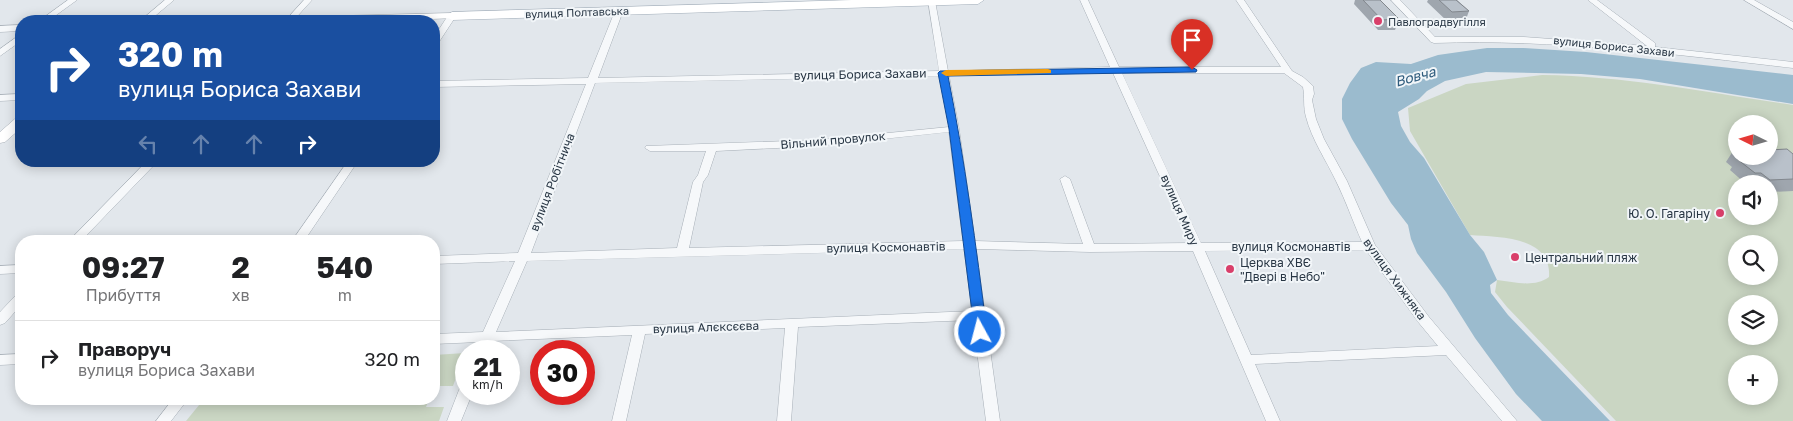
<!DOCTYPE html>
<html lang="uk">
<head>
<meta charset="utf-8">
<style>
  :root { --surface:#fff; --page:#f2f2f2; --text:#202124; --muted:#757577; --line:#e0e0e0 }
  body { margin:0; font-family:"Golos Text",sans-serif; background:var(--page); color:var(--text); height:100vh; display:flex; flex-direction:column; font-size:19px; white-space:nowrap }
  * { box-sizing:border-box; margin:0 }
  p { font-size:16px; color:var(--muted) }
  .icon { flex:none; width:28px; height:28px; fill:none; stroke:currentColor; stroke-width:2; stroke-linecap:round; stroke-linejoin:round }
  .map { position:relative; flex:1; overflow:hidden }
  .panel { position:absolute; left:15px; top:235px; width:425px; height:170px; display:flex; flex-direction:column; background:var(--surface); border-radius:20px; box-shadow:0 2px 12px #0003 }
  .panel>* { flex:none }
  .banner { position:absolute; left:15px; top:15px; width:425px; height:152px; border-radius:20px; box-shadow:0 2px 12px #0003; background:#1a4fa0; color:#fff; overflow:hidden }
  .needle { width:32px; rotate:275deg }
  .controls { position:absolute; left:1728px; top:115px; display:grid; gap:10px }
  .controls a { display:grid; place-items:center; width:50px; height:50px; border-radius:50%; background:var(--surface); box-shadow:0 2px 12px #0003; font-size:25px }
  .speed { position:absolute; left:455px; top:340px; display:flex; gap:10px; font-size:25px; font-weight:700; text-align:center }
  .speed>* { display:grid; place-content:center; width:65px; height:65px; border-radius:50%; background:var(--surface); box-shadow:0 2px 12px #0003; line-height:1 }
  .speed small { font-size:12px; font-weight:400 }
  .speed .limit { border:8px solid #d22; background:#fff; color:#111 }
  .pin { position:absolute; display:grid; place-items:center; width:42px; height:42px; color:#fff; margin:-51px -21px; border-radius:50% 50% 50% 0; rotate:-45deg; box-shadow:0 0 5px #0007 }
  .pin .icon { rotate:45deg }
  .me { position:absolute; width:55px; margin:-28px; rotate:353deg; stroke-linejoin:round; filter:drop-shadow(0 0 4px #0008) }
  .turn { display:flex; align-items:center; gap:18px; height:105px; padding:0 20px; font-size:22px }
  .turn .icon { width:65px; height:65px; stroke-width:2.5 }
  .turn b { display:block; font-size:35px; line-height:42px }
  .lanes { display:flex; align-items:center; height:48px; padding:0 20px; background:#0003; justify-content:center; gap:25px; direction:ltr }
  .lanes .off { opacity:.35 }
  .eta { display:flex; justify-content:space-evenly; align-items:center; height:85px; text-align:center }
  .eta b { font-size:30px; font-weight:700; line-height:35px }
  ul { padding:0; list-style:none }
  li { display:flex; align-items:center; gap:15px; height:75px; padding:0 20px; border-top:1px solid var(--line) }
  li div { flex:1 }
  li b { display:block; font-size:19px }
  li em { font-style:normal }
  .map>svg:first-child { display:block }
</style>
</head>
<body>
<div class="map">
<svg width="1793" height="421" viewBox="0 0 1793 421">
  <rect width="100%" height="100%" fill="#e2e7ec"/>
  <path fill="#cad6c3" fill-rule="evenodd" d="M1542 75C1627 76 1709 93 1793 105V421H1616L1507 307 1495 292 1497 280C1515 282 1534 288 1549 277 1552 236 1498 237 1470 235L1410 131 1408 108 1466 84ZM1736 124H1769V156H1736ZM1736 184H1769V216H1736ZM1736 244H1769V276H1736ZM1736 304H1769V336H1736ZM1736 364H1769V396H1736Z
    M465 353 453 386H435L434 388V355Z
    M204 399H429L426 407H444L439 421H186Z"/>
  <path fill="#9bbbce" d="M1487 48H1524L1586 52 1793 75V104L1640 79 1581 74 1486 72 1445 81 1427 91 1419 99 1398 112 1401 126 1410 142 1424 158 1470 235 1484 252 1497 280 1490 285 1491 293 1508 315 1610 421H1542L1516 394 1475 338 1446 292 1417 253 1411 239 1408 225 1391 203 1352 139 1342 119V99L1350 83 1361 68 1376 62 1411 64 1438 55Z"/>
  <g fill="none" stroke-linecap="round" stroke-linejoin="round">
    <defs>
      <path id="street" d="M68 0H77L48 21H39Z
        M165 0H174L149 21H140Z
        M304 0H312L293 21H285Z
        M928 0 935 1 948 71 1110 67 1080 0H1088L1119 67H1281L1236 0H1244L1292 71 1303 77 1313 86 1314 94 1312 100 1316 119 1324 139 1347 181 1375 245 1429 317 1517 421H1502L1446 355 1255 364 1280 421H1266L1193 251 1090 252 976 249 1000 421H986L973 320 798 327 791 421H777L785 328 645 334 626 421H612L632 335 492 341 488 351H474L479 342 434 344V334L483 332 515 261 434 264V256L518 253 586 84 434 87V81L588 78 615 11 619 9 623 11 598 78 939 71ZM1113 73 1190 243 1094 244 1070 179 1065 176 1060 179 1083 244 975 241 959 129 949 76ZM1122 73H1284L1303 87C1305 98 1303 106 1306 117 1312 140 1326 160 1336 181 1346 201 1353 222 1362 242L1201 243ZM940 76 949 127 817 140 646 146 645 148 650 151H706L698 175 693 182 677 248 531 253 595 83ZM949 132 963 241 689 248 703 182 708 175 716 151 817 146ZM964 249 972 311 496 332 527 261ZM1366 250 1419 323 1438 346 1251 355 1205 251Z
        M1391 0H1400L1435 37H1524L1647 46 1588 0H1597L1655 43V47L1793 62V68C1673 54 1555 39 1434 43L1431 42Z
        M1744 0H1754L1793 22V29Z
        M452 13 456 16 437 45 434 46V37L449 14Z
        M21 25V31L0 32V26Z
        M21 34V41L0 56V49Z
        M21 94V100L0 101V95Z
        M147 161H158L81 241H69Z
        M348 161H358L304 241H292Z
        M21 265V273L0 274V266Z
        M21 293V305L5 323 0 325V312L17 294Z
        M21 354V364L0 365V355Z
        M466 385V394H472L461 421H447L459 390 461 386Z
        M173 399H188L171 421H156Z"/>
      <path id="secondary" d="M452 13 456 14 458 16 456 18 382 21H260L266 18Z
        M21 117V128L5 142 0 143V132L16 118Z"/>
      <path id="primary" d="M852 0H984L978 4 452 20 445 16 452 12Z"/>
    </defs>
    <use href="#street" stroke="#a7afb7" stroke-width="1"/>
    <use href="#secondary" stroke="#a7afb7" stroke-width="1"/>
    <use href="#primary" stroke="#a1adb9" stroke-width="1"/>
    <use href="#street" fill="#f6f8fa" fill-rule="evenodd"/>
    <use href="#secondary" fill="#fff" fill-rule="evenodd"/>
    <use href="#primary" fill="#fff" fill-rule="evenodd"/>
  </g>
  <path fill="#9fa6ae" d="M1355 0H1380L1399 19 1395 30H1378L1354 4Z
    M1428 0H1457L1469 11 1465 22H1448L1427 2Z
    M1733 151H1736V156H1769L1793 154V191L1769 192V184H1746L1730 170 1732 167 1726 162Z"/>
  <path fill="#b9c1ca" stroke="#82878d" d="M1363 0H1380L1399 19 1382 20Z
    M1439 0H1456L1469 11 1452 12Z
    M1787 149 1793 154V179L1770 180 1761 173H1755L1737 159H1743L1740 156H1769V150Z"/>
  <path fill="#1a73e8" stroke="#114b97" d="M1192 67 1197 70 1196 72 948 76C965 161 976 246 987 332L985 336H975L949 129 938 73 940 71Z"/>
  <path fill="#f59e0b" d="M1048 69 1051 70V73L946 76 941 73 946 70Z"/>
  <g fill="#d93f6a" stroke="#f2f6f9" stroke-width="2">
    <circle cx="1378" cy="21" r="5"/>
    <circle cx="1720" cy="213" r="5"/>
    <circle cx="1515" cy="257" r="5"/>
    <circle cx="1230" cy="269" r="5"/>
  </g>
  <g text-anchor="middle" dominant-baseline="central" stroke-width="4" stroke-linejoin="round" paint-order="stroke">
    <g font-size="11" fill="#293745" stroke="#f2f6f9">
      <text transform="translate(577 12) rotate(-2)">вулиця Полтавська</text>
      <text transform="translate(1614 46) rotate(6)">вулиця Бориса Захави</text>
    </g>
    <g font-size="11" fill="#293745" stroke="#f2f6f9" text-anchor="start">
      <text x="1388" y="21">Павлоградвугілля</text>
    </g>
    <g font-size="12" fill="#293745" stroke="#f2f6f9">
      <text transform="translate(860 74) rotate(-1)">вулиця Бориса Захави</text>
      <text transform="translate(833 140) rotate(-5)">Вільний провулок</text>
      <text transform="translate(552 182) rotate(-69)">вулиця Робітнича</text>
      <text transform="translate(1180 210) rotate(66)">вулиця Миру</text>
      <text x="1291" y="246">вулиця Космонавтів</text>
      <text transform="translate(886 247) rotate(-1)">вулиця Космонавтів</text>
      <text transform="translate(1395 279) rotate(54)">вулиця Хижняка</text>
      <text transform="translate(706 327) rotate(-2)">вулиця Алєксєєва</text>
    </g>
    <g font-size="12" fill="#293745" stroke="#f2f6f9" text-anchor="start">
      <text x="1710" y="213" text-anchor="end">Ю. О. Гагаріну</text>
      <text x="1525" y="257">Центральний пляж</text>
      <text x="1240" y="262">Церква ХВЄ<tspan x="1240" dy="14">"Двері в Небо"</tspan></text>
    </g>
    <g font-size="14" font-style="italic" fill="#2f5c7d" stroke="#f2f6f9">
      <text transform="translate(1415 76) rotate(-15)">Вовча</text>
    </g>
  </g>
</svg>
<div class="controls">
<a><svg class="needle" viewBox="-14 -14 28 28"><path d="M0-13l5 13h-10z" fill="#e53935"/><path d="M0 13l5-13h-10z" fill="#757577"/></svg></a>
<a><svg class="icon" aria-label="sound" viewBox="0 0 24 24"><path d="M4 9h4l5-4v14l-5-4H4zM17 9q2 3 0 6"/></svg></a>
<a><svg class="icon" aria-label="search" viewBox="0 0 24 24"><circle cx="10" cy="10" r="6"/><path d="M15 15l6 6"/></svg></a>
<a><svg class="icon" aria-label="layers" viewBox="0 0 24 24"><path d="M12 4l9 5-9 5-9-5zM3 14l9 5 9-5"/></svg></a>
<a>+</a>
</div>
<div class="speed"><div>21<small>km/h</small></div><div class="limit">30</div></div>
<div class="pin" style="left:1192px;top:70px;background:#d93025"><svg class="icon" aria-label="arrive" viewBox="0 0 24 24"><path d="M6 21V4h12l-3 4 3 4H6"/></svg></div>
<svg class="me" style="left:980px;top:332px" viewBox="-20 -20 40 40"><circle r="17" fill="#1a73e8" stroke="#fff" stroke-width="3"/><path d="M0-11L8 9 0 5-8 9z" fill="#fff"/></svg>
<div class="banner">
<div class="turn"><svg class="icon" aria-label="right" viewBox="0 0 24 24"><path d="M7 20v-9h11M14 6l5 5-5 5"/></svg><div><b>320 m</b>вулиця Бориса Захави</div></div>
<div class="lanes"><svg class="icon off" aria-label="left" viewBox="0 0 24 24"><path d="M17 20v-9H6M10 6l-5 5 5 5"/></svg><svg class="icon off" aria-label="ahead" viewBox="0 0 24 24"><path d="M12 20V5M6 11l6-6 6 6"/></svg><svg class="icon off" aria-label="ahead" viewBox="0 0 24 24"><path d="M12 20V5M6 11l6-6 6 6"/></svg><svg class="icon" aria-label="right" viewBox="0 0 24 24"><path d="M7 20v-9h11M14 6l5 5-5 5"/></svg></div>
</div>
<section class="panel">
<div class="eta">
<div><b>09:27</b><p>Прибуття</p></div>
<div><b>2</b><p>хв</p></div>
<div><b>540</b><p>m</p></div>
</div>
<ul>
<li><svg class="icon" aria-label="right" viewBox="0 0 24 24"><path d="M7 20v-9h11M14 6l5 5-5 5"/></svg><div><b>Праворуч</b><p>вулиця Бориса Захави</p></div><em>320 m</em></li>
</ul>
</section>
</div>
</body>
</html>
